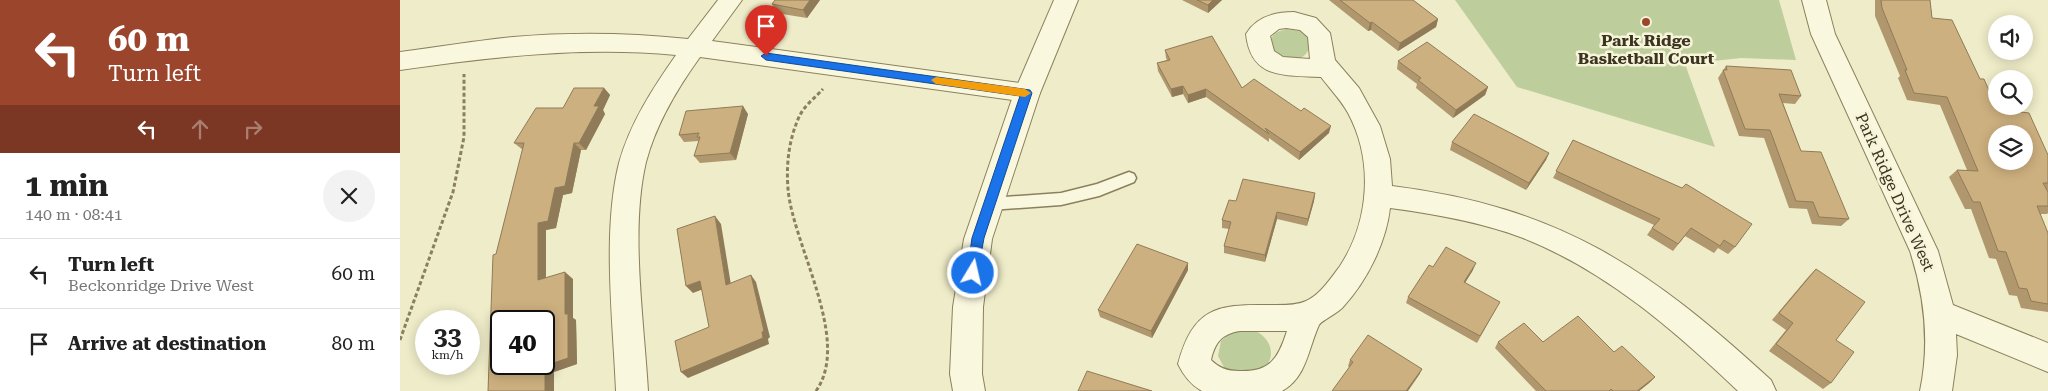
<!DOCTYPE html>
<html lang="en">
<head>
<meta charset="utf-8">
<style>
  :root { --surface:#fff; --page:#f2f2f2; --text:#222; --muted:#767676; --line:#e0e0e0 }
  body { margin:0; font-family:"Roboto Serif",serif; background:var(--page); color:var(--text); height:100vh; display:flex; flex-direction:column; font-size:19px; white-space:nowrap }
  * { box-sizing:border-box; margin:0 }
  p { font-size:16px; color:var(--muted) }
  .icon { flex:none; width:28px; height:28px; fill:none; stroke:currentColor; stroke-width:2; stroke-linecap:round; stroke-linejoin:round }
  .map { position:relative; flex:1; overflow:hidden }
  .details { display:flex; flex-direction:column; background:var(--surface); width:400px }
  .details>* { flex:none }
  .banner { background:#9b452d; color:#fff; overflow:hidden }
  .tools { position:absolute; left:1588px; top:15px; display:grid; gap:10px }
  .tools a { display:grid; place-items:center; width:45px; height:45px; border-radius:50%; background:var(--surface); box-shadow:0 2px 12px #0003; font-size:25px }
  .speed { position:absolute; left:15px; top:310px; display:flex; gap:10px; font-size:25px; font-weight:700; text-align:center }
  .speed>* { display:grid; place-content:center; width:65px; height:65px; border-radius:50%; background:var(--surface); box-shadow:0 2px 12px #0003; line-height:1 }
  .speed small { font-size:12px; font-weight:400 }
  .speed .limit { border:2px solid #111; border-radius:8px; background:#fff; color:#111 }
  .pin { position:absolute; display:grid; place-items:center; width:42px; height:42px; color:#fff; margin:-51px -21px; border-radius:50% 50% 50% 0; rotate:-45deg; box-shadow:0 0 5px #0007 }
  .pin .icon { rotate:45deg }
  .me { position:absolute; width:55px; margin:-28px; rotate:9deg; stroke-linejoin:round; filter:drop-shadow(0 0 4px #0008) }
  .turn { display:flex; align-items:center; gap:18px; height:105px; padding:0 25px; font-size:22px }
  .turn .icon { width:65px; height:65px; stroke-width:2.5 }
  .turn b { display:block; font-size:35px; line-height:42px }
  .lanes { display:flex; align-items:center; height:48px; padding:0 25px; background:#0003; justify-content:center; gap:25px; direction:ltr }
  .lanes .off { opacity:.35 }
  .round { display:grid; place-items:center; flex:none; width:52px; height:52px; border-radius:26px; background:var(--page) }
  .overview { display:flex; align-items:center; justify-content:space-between; height:85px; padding:0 25px }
  h1 { font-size:30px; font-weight:700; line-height:38px }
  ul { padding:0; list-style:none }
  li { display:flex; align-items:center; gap:15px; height:70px; padding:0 25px; border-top:1px solid var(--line) }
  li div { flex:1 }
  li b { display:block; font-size:19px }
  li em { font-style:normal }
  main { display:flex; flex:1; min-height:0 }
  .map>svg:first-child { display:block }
</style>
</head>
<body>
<main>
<section class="details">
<div class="banner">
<div class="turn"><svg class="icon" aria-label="left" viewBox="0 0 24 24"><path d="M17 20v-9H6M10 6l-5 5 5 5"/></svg><div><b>60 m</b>Turn left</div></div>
<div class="lanes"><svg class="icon" aria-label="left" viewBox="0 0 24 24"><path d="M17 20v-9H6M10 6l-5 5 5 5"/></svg><svg class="icon off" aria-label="ahead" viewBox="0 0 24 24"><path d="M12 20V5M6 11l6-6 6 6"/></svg><svg class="icon off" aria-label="right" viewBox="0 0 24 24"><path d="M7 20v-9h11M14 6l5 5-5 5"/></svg></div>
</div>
<div class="overview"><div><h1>1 min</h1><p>140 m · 08:41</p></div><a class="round"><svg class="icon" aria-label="close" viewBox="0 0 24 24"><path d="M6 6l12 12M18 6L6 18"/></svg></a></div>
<ul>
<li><svg class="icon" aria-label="left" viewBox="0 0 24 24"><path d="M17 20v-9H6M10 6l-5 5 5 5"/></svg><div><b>Turn left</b><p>Beckonridge Drive West</p></div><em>60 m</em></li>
<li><svg class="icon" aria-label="arrive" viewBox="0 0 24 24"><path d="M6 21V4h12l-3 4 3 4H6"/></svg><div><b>Arrive at destination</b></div><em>80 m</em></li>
</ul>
</section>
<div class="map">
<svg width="1648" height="391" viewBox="0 0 1648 391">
  <rect width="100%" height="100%" fill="#efecc9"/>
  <path fill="#bdcd9c" d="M1055 0H1379L1396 60 1341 58 1285 64 1315 147 1117 87Z
    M887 29 901 31 910 39C911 65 887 61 872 51 868 37 873 32 887 29Z
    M851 329C873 337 878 358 860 374L826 371 818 356 821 341 834 330Z"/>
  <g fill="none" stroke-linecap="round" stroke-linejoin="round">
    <defs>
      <path id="service" d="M729 172 734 174 736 178 734 182 699 196 661 205 590 210 585 208 582 204 585 200 590 198 661 193 697 184Z"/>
      <path id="minor" d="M318 0H342L312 41 627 84 636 86 640 93 636 100 627 102 300 57C277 89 256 124 246 162 230 230 244 320 248 391H216C213 320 202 231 219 163 230 123 253 88 276 55 183 46 92 57 0 70V52C38 47 75 41 113 37 171 32 230 33 288 39Z
        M1402 0H1426L1435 34 1538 251 1553 305 1648 343V372L1556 334 1557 355 1552 391H1520C1530 343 1525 298 1510 251L1411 34Z
        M894 12 916 18 930 33 935 60 959 88 980 126 990 159 992 186C1160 207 1250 269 1371 380L1376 391H1338C1274 330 1206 271 1123 238 1081 222 1035 214 990 208 986 243 967 281 943 307 938 313 921 321 919 325 908 349 907 377 882 391H802C791 385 784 376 778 364 793 309 815 304 868 305 880 305 895 306 906 301 920 295 931 278 940 266 969 222 974 161 948 113 941 100 930 89 921 77 885 75 851 80 846 34 856 17 874 12 894 12ZM886 28 900 30 908 37 910 59 883 57 874 51 870 36 879 29ZM840 331H887C878 359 870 372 839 371 827 371 819 368 811 360 815 342 822 334 840 331Z"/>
      <path id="tertiary" d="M654 0H678L640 93 592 239 583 307 582 374 585 391H553L550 374 553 307 564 239 614 93Z"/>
    </defs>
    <use href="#service" stroke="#8b805d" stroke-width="3"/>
    <use href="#minor" stroke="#8b805d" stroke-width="2"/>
    <use href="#tertiary" stroke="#8b805d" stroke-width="2"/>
    <path stroke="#8b805d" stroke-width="3" stroke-dasharray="4 2.5" stroke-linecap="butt" d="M0 340 53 192 64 137V74
      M416 391C452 340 393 246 388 189 386 163 389 138 400 115 405 105 416 97 423 89"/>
    <use href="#service" fill="#f9f7dd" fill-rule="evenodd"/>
    <use href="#minor" fill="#f9f7dd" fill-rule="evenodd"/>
    <use href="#tertiary" fill="#f9f7dd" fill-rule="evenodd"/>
  </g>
  <path fill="#b0976d" d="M375 0H420L407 18 376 13 372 4Z
    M782 0H822L808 13Z
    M929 0H1013L1038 19 1036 27 998 51 971 30 968 31Z
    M1475 0H1530L1532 18 1580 79 1597 109 1648 155V213L1647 214H1640L1648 233V312L1621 308 1617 296 1609 295 1596 259 1589 258 1571 209H1565L1549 177 1557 170H1567L1540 105 1507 100 1498 78 1500 76 1475 16Z
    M765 50 842 88 929 133 899 160 869 138V142L806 97 788 103 783 94 772 97 758 71 757 63 767 60 766 58Z
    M998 61 1088 87 1085 95 1053 118 1016 88 1017 84 997 69Z
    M1326 66 1401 96 1395 104 1383 103 1401 151 1449 219 1441 226 1412 224 1407 209 1389 208 1364 138 1339 136 1318 78Z
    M204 88 210 95 203 110 205 114 186 150H181L172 193 163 195 156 228 146 230V278L173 279V318L176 320 177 364 154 372V391H88L96 254 123 150 114 143 163 108Z
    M348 114 336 160 300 163 294 156 299 141 284 142 279 135Z
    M1173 140 1335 247 1328 254 1318 248 1314 253 1285 236 1273 251 1247 235 1254 225 1153 178Z
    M1052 142 1149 153 1146 160 1126 190 1050 150Z
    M915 193 914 201 907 226 877 219 865 262 824 253V246L829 229 822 228V220L836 201Z
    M788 263V270L752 338 700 317 698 310Z
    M1033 267 1073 270 1065 283 1096 309 1077 343 1006 303 1008 297Z
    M1416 269 1436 340 1431 383 1423 389 1369 351 1386 330 1372 320 1409 276Z
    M1098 342H1143L1214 352 1255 377 1249 383 1239 391H1136L1095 348Z
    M950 360 1022 369 1019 375 949 367 948 366Z"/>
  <path fill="#907b59" d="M410 0H420L407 18 403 10Z
    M813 0H822L808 13V5Z
    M1038 19 1036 27 998 51 1000 43Z
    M972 22 971 30 968 31 970 23Z
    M783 86V94L772 97 771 89Z
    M1088 87 1085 95 1053 118 1056 110Z
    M204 88 210 95 203 110 205 114 186 150 179 143 194 106Z
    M806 89V97L788 103V95Z
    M343 106 348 114 336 160 330 153Z
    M931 126 929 133 899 160 900 152Z
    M174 143 181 150 172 193 163 195 156 228 146 230V287L138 280V223L155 188Z
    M1149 153 1146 160 1126 190 1129 183Z
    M915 193 914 201 907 226 908 219Z
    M877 212V219L865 262V255Z
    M315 216 321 224 332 291 326 285Z
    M788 263V270L752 338 751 331Z
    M1076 263 1073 270 1061 289 1064 282Z
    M165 272 173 279V318L176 320 177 364 154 372V391H145V366L165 314Z
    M351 275 356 282 370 337 368 339 369 344 288 378 281 372Z
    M300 281 306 288 293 293 286 286Z
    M1022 369 1019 375 1008 391H1006Z
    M1255 377 1249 383 1239 391H1237Z"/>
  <path fill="#cdb07f" stroke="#907b59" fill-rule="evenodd" d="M375 0H410L403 10 372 4Z
    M797 0H813L808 5Z
    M940 0H1013L1038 19 1000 43 972 22 970 23Z
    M1481 0H1530L1532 18 1552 20 1580 79H1584L1597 109 1629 113 1648 155V183H1643L1648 192V206H1637L1648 233V304L1631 301 1627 289 1619 288 1606 252 1598 251 1580 202H1573L1557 170 1578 171 1547 97 1514 93 1505 70H1507L1482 8ZM1596 134H1624V161H1596Z
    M812 36 842 88 854 79 901 111 904 108 931 126 900 152 865 128 869 134 806 89 788 95 783 86 771 89 757 63 770 60 765 50Z
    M1027 42 1088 87 1056 110 1018 80 1021 78 998 61Z
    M1326 66 1391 70 1401 96 1379 94 1401 151 1421 152 1449 219 1419 217 1413 202 1396 201 1370 130 1345 129 1323 70H1327Z
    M174 88H204L194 106H199L179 143H174L165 186 155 188 148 221 138 223V280L165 272V314H168V358L145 366V391H88L93 255 96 254 124 143H114L136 108H163ZM101 321H144V364H101Z
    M343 106 330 153 294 156 300 137H297L299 133 279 135 286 111Z
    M1074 114 1149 153 1129 183 1052 142Z
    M1173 140 1282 188 1286 184 1352 224 1335 247 1324 240 1320 246 1291 228 1278 244 1252 228 1260 219 1156 171Z
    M843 179 915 193 908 219 877 212 865 255 824 246 831 222 822 220 829 200 836 201Z
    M315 216 326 285 351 275 364 331 362 332 363 338 281 372 275 341 309 327 300 281 286 286 277 229Z
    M737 244 788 263 751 331 698 310Z
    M1046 247 1076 263 1064 282 1100 302 1080 336 1008 297 1029 265 1033 267Z
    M1416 269 1465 302 1436 340 1454 352 1431 383 1376 344 1393 323 1379 313Z
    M1178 316 1214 352 1222 346 1255 377 1237 391H1213L1211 389 1209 391H1146L1098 342 1124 323 1143 342Z
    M968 335 1022 369 1006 391H932L953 362 950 360Z
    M687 371 752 391H678Z"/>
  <path fill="#1a73e8" stroke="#114b97" d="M366 53 630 90 632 93 584 238 577 276 573 278 567 273 572 238 620 96 366 60 361 56Z"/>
  <path fill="#f59e0b" d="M536 77 625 89 631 93 625 97 536 84 531 80Z"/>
  <circle fill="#9b452d" stroke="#f6f4d9" stroke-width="2" cx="1246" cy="22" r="5"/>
  <g text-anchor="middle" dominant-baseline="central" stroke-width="5" stroke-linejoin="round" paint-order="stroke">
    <g font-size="16" font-weight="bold" fill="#3c3421" stroke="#f6f4d9">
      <text x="1246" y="40">Park Ridge<tspan x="1246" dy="18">Basketball Court</tspan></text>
    </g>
    <g font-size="16" fill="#3c3421" stroke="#f6f4d9">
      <text transform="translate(1495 192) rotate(66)">Park Ridge Drive West</text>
    </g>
  </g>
</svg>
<div class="tools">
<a><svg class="icon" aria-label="sound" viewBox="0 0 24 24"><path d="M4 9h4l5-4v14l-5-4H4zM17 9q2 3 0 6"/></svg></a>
<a><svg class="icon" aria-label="search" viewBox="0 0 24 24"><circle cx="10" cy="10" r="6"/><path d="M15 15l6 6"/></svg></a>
<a><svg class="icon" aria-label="layers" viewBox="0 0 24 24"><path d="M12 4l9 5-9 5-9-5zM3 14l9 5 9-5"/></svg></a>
</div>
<div class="speed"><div>33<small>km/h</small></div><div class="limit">40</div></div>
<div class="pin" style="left:366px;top:56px;background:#d93025"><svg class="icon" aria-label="arrive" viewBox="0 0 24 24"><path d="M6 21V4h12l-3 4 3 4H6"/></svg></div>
<svg class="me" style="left:573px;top:273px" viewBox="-20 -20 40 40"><circle r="17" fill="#1a73e8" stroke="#fff" stroke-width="3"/><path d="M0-11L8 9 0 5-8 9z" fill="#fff"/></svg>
</div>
</main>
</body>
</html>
